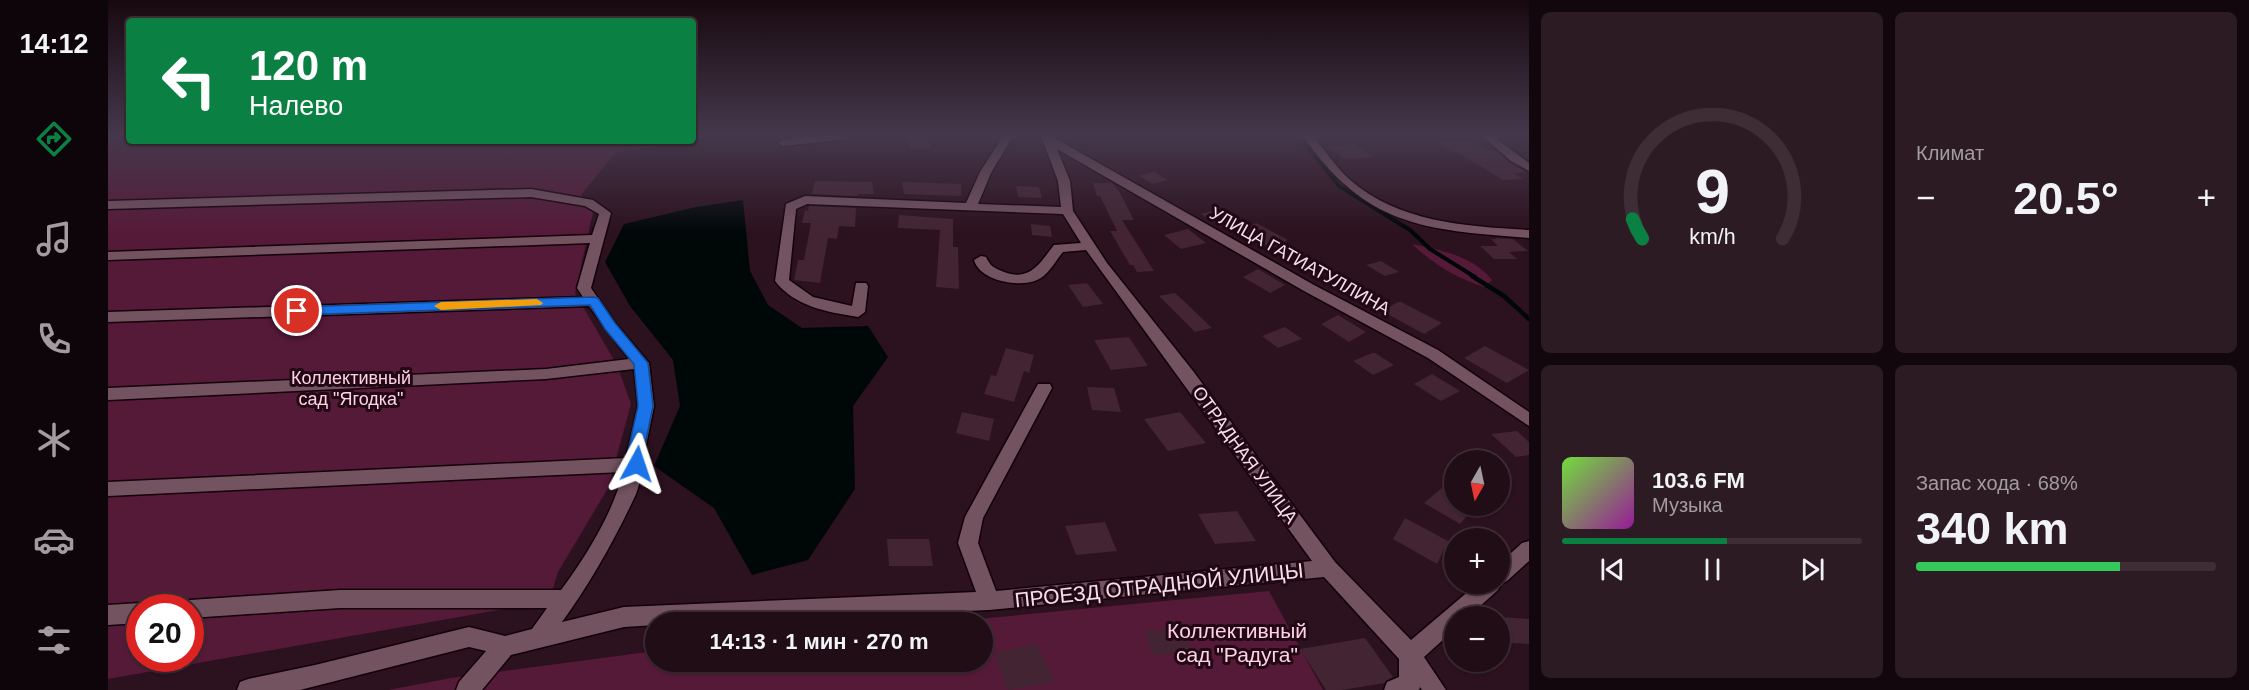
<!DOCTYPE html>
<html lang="ru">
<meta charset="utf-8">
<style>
:root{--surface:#210d16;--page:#2d1b23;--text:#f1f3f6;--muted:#a29ca1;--line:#3e2d35;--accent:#0b8043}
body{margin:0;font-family:Arial,sans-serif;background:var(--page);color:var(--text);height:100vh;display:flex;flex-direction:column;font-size:22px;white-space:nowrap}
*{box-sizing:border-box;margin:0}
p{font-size:20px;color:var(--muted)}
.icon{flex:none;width:33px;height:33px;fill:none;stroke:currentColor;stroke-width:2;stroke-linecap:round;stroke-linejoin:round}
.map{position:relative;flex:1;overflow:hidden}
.panel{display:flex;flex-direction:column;gap:12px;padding:12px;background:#12070c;width:720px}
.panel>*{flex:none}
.banner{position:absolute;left:18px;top:18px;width:570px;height:126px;border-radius:6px;box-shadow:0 2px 4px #0004,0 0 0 2px var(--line);background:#0b8043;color:#fff;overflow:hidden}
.needle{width:39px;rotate:189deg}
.buttons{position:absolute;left:1336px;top:450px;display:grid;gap:12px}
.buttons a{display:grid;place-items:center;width:66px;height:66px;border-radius:50%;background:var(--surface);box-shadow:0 2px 4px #0004,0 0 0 2px var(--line);font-size:30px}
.speed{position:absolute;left:18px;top:594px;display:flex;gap:12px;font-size:30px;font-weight:700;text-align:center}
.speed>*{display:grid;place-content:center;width:78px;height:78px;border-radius:50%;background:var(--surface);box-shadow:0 2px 4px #0004,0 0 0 2px var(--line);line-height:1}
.speed .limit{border:9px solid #d22;background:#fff;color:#111}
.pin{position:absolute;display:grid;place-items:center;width:51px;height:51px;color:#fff;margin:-26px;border:3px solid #fff;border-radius:50%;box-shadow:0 2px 6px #0007}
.me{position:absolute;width:66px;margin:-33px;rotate:5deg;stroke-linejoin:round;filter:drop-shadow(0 0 4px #0008)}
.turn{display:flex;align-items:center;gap:21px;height:126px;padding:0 24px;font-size:27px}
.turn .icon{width:78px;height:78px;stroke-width:2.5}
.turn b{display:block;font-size:42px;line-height:51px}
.big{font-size:45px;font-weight:600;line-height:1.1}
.panel .tile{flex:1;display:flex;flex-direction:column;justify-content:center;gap:9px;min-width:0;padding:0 21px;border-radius:9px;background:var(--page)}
.panel .dial{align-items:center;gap:0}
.dial svg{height:156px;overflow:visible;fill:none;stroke:var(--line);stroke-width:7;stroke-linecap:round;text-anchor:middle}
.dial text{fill:var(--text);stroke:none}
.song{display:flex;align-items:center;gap:18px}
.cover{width:72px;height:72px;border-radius:9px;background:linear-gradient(135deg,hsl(100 70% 55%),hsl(300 70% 35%))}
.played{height:6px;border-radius:3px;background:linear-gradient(90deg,var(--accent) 55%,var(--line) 55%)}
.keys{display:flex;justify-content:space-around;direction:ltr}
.heat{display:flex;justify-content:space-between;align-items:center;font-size:33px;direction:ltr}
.charge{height:9px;border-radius:4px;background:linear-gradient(90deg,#34c759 68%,var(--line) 0)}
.panel .tiles{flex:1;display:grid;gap:12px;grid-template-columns:repeat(2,1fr)}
.trip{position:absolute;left:537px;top:612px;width:348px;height:60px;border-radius:30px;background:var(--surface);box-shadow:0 2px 4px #0004,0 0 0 2px var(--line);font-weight:600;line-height:60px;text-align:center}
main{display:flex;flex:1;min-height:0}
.tab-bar{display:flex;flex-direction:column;width:108px;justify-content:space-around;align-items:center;background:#0d0509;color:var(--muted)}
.tab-bar .icon{width:42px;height:42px}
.tab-bar .on{color:var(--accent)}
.tab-bar b{font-size:27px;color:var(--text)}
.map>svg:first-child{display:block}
.green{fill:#561a39;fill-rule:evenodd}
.water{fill:#000707}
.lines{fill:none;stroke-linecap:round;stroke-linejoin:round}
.stream-far1{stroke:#000707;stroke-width:4}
.stream{stroke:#000707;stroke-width:4.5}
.building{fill:#422432}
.minor-casing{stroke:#130008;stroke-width:3}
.minor{fill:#745361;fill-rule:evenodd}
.route{fill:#1a73e8;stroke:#114b97;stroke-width:1.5}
.slow{fill:#f59e0b}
.labels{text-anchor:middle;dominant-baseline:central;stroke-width:6;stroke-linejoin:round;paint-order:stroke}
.street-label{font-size:18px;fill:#f5e0e8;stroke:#220815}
.park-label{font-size:18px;fill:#fed1e3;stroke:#220815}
.near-street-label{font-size:21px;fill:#f5e0e8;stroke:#220815}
.near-park-label{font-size:21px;fill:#fed1e3;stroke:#220815}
</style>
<main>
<nav class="tab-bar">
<b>14:12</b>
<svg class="icon on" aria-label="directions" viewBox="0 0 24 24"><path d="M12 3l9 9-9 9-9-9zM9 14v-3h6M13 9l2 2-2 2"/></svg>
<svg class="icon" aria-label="music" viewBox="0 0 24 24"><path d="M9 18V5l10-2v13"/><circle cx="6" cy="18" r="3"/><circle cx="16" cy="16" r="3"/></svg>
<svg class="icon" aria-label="phone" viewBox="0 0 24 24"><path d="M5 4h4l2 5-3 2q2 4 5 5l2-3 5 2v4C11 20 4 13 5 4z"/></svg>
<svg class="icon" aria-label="climate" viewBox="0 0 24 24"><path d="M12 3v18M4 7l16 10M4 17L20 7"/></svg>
<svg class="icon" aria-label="car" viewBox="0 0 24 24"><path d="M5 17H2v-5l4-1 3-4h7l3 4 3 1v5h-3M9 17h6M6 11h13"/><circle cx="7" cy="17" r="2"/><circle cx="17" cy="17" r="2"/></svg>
<svg class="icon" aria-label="filters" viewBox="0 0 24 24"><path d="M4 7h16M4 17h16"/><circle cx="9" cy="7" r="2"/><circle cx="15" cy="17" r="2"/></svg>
</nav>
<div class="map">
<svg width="1421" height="690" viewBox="0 0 1421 690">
<rect width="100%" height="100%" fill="#2c111e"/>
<!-- green -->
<path class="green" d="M0 136H21V141H582L507 153 473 195 486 208 467 293 509 365 523 404 500 488 450 572 441 601 0 679ZM32 608H82V658H32Z
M1304 244C1333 250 1365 256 1384 280L1376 287C1348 278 1325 264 1304 244Z
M1161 591 1215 690H280L343 678 547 651 548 662H874V622H839Z"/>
<!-- water -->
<path class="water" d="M635 200 642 271 660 305 694 328 760 326 780 357 745 406 747 489 700 560 644 575 606 508 546 466 572 406 565 360 522 306 497 262 516 224 588 207Z"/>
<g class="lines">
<!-- stream-far1 -->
<path class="stream-far1" d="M1183 136 1200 147 1231 186 1302 230 1322 249 1367 277"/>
<!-- stream -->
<path class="stream" d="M1364 276 1396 296 1421 319"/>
</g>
<!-- building -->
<path class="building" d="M820 138 823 149H803L800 139Z
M1364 141 1379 151H1388L1402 163 1418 172 1405 173 1415 179 1395 180 1351 153H1345L1329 142Z
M1247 144 1265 157 1235 159 1220 146Z
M1046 172 1060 180 1045 184 1031 176Z
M707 181 764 182 766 194H750V196L704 194Z
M794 182 853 184V196L796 194Z
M985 183H1004L1011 191 1026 220H1014L1046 271 1029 272 1025 265H1022L1002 231H1009L992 196H989Z
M908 186 931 187 934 198 910 197Z
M701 206 748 208 747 227 731 226 729 239 720 238 712 283 686 280 690 260H696L703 223H694L697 210 700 211Z
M1110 209 1130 221 1113 227 1093 214Z
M791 215 845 219V247H850L851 289 828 287 832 230 790 228Z
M1148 223 1180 240 1163 249 1130 232Z
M923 224 942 226 944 237 924 235Z
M1080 229 1098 243 1073 249 1056 235Z
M1387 238 1405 239 1420 251 1401 252 1409 259H1386L1372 246H1390L1383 239H1389Z
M1273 261 1291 272 1277 276 1258 265Z
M1150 269 1177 285 1162 293 1135 277Z
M979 283 995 304 975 307 960 285Z
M1067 293 1079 304 1104 328 1087 332 1051 296Z
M1290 302H1293L1334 323 1316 334 1274 311Z
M1230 315 1258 332 1241 342 1213 324Z
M1177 327 1194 339 1170 348 1154 336Z
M1021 337 1040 366 1003 370 986 340Z
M1377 346 1421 370 1399 383 1356 358Z
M898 348 926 355 921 373 916 371 906 402 876 394 883 375 888 376Z
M1264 353H1267L1286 365 1265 375 1245 361Z
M1324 374 1352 391 1333 401 1306 384Z
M979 387 1006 388 1013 412 984 410Z
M854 412 886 419 881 441 848 433Z
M1072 412 1098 443 1060 451 1036 419Z
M1409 431 1421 442V455L1408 457 1383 434Z
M1341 482 1347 485V506H1368L1352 524 1316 503Z
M1129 511 1148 541 1107 544 1090 514Z
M1297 518 1340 541 1329 564 1285 539Z
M997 522 1009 551 968 555 957 526Z
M779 539H821L825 566H781Z
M1392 617 1421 619V644L1402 643 1392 627Z
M1076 630 1085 653 1045 655 1036 631Z
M1257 638 1285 677 1276 683 1234 690H1218L1192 649Z
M929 644 946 682 900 690 886 653Z"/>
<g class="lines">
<defs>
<path id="minor" d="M711 136H744L739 139 675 146 670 143 675 140Z
M895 136H905L883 173 870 204 953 207 950 181 933 136H943L1206 285 1330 350 1421 412V426L1320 358 1196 291 949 149 962 181 965 211 999 263 1085 371 1227 562 1303 640 1369 584H1392V563L1414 543 1421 541V561L1399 581 1393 584 1390 590 1361 616H1347V629L1316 657 1338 690H1314L1312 687 1311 690H1276L1279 682 1291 677V659L1216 577 881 610 609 622H548V625L516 627 403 655 374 690H348L351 682 378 651 361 647 192 690H129L132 682 140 679 207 665 361 627 397 636 424 629 439 608H232L82 618V608H72L75 602 82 600 232 590H453C478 557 506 511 515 472L0 496V482L518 458 530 406 526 369 438 379 0 400V388L438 369 521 359 481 306 0 322V312L475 297 469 288 482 243 0 260V252L484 235 491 214 477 206 423 197 0 209V201L423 189 485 200 503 213 483 288 507 323 541 363 546 406 535 460 538 464C533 473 532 484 528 494 507 539 483 582 454 622L516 607 868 592 850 543 857 517 930 384H942L944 388 875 518 870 543 888 591 1204 561 978 250 955 252C947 261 941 275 929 280 911 288 872 281 866 260L873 256 878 257C882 266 886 268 896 272 922 282 932 263 946 245L973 243 955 214 699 204 688 209 681 280 705 297 744 306 748 283H758L760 286 757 312 750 317C720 312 687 307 667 281L678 204 697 196 858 203 872 172Z
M1195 136H1205C1217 150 1227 166 1241 179 1291 223 1358 226 1421 230V238C1317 230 1258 227 1195 136Z
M1374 136H1385L1421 163V171L1403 161Z
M32 603 40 608H32V623L0 625V605Z"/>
</defs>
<!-- minor casing -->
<use href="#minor" class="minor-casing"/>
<!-- minor -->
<use href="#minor" class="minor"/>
</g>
<!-- sky -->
<linearGradient id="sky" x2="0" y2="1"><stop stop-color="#180910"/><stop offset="0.58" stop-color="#45384c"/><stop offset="1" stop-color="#45384c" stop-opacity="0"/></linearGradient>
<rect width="1421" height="233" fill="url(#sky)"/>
<!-- route -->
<path class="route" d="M485 297 490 298 507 323 540 363 545 406 534 460 537 464 535 469 529 470 520 469 517 464 530 406 526 364 497 329 482 305 189 315 183 311 189 307Z"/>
<!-- slow -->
<path class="slow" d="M429 299 435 303 433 305 333 310 326 306 333 302Z"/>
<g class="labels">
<!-- street labels -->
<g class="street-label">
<text transform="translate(1192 261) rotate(29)">УЛИЦА ГАТИАТУЛЛИНА</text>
<text transform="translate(1137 455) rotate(54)">ОТРАДНАЯ УЛИЦА</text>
</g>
<!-- park labels -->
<g class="park-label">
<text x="243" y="378">Коллективный<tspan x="243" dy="21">сад "Ягодка"</tspan></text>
</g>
<!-- near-street labels -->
<g class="near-street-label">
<text transform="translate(1051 585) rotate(-6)">ПРОЕЗД ОТРАДНОЙ УЛИЦЫ</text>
</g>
<!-- near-park labels -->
<g class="near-park-label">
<text x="1129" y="630">Коллективный<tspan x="1129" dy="24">сад "Радуга"</tspan></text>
</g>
</g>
</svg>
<div class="buttons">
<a><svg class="needle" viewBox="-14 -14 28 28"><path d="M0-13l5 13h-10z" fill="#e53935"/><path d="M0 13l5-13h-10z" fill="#a29ca1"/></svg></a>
<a>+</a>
<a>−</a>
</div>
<div class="speed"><div class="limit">20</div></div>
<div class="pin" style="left:189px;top:311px;background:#d93025"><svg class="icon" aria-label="arrive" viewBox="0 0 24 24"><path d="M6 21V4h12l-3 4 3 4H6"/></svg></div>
<svg class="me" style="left:529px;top:464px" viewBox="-20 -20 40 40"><path d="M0-17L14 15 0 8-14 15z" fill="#1a73e8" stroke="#fff" stroke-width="4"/></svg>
<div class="trip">14:13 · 1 мин · 270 m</div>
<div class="banner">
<div class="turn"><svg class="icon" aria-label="left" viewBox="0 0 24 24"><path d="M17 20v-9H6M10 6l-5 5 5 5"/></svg><div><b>120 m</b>Налево</div></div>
</div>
</div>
<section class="panel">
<div class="tiles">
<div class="tile dial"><svg viewBox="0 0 100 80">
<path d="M14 69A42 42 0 1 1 86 69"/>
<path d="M14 69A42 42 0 0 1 9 59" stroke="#0b8043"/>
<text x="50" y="56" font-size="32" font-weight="700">9</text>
<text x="50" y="72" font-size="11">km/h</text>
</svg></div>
<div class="tile"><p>Климат</p>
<div class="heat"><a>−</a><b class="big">20.5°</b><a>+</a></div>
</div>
<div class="tile">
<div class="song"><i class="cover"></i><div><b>103.6 FM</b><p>Музыка</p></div></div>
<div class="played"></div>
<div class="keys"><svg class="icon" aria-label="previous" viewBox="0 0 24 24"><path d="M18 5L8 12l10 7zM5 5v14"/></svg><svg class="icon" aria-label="pause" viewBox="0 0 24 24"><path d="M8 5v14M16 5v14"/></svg><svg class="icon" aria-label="next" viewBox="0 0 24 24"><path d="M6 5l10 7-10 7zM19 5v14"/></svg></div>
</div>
<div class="tile"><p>Запас хода · 68%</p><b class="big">340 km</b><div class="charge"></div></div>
</div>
</section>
</main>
